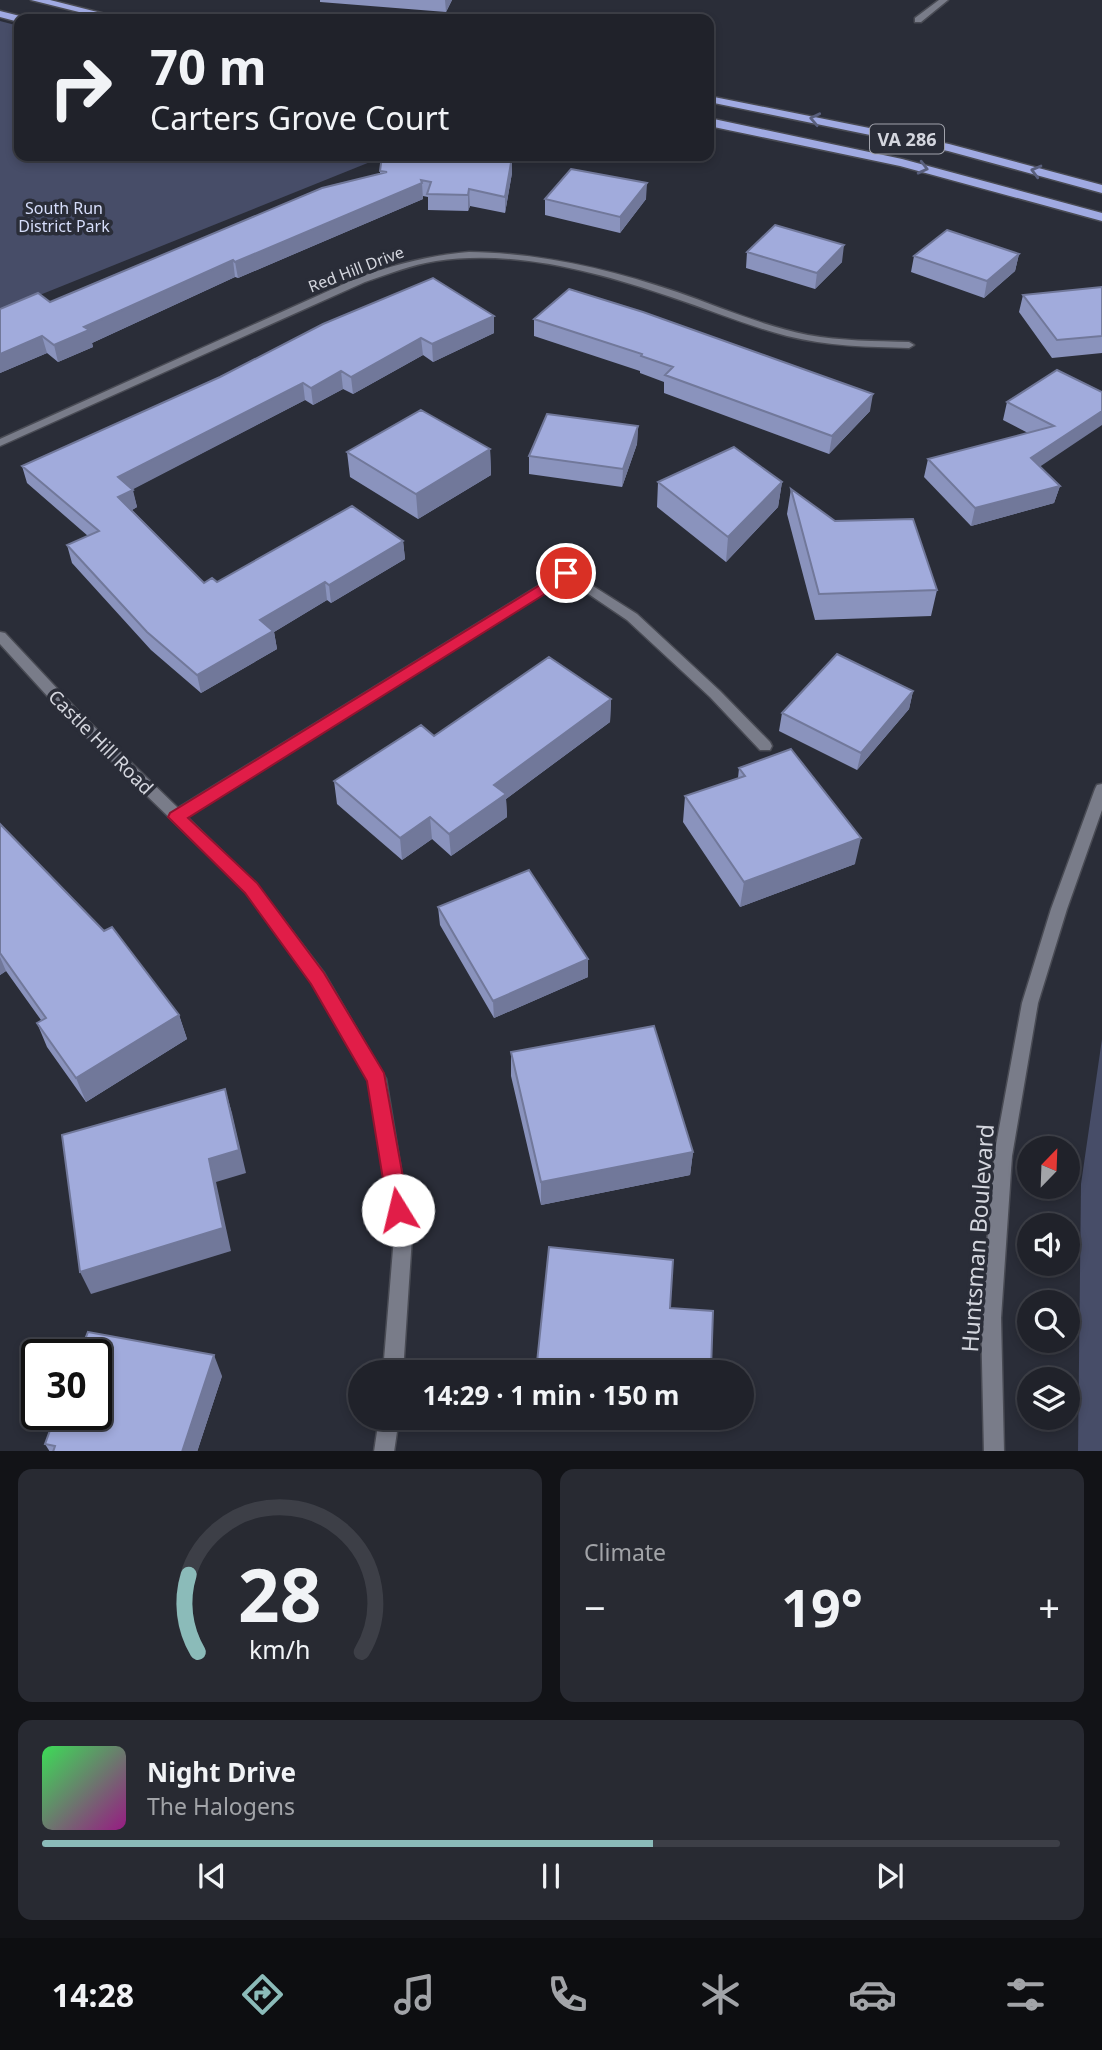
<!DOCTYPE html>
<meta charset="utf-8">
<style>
:root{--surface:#20222a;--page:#282a32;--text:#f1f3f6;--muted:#a2a4a8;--line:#3d3f47;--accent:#8bbbb9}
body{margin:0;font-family:"Noto Sans",sans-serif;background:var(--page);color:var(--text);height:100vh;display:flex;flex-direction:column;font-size:26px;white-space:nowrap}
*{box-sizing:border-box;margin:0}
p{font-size:23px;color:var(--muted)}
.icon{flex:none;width:38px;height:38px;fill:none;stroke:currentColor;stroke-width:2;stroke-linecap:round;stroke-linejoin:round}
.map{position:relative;height:1451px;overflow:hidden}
.drawer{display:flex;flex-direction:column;gap:18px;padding:18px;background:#121317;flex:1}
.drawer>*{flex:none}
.banner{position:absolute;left:14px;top:14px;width:700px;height:147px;border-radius:14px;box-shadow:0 4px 10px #0003,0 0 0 2px var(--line);background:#20222a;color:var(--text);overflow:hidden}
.needle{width:46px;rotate:23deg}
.fabs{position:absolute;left:1017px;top:1136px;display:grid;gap:14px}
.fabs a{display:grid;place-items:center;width:63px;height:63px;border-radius:50%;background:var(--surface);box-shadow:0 4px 10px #0003,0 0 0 2px var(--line);font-size:35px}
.speed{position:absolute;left:21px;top:1339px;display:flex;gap:14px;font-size:35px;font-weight:700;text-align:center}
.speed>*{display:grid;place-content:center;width:91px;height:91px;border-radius:50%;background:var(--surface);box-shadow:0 4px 10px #0003,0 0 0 2px var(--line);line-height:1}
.speed .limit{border:4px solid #111;border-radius:10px;background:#fff;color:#111}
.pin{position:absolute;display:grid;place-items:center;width:60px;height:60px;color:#fff;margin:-30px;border:4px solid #fff;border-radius:50%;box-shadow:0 2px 7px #0007}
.me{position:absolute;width:77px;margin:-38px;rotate:351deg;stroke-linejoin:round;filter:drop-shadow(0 0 5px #0008)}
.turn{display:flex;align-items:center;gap:24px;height:147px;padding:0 21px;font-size:32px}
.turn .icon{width:91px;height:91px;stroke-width:2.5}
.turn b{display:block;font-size:49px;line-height:60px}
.big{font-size:52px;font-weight:700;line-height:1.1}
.drawer .widget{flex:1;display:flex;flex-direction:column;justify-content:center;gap:10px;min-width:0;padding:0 24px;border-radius:14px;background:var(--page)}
.drawer .dial{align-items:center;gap:0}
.dial svg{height:182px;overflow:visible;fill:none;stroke:var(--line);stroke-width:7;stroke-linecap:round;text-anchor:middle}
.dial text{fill:var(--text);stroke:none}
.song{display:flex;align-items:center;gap:21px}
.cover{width:84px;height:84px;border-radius:10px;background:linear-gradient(135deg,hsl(130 70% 55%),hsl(310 70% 35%))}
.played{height:7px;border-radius:4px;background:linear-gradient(90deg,var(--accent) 60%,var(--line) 60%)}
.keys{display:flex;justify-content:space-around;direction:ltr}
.heat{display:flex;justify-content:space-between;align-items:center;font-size:38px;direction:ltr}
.drawer .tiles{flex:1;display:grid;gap:18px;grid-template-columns:1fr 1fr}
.widget:last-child{grid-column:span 2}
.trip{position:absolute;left:348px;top:1360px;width:406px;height:70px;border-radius:35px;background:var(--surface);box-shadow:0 4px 10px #0003,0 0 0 2px var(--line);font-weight:700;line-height:70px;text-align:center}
.dock{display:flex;height:112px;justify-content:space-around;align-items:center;background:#0d0e11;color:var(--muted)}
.dock .icon{width:49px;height:49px}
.dock .current{color:var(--accent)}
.dock b{font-size:32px;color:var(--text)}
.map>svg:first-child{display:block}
.green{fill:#474d68}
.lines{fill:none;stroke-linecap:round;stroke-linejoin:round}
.service-casing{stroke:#494b54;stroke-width:3}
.minor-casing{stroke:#494b54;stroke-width:3}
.trunk-casing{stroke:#494b54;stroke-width:3}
.service{fill:#797c89;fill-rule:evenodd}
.minor{fill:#797c89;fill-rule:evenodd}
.trunk{fill:#a0aae2;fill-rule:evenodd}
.wall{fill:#8a93bd}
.shaded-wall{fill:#71789a}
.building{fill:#a1abdc;stroke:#71789a;stroke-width:2}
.oneway{stroke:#595f7c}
.route{fill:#e11d48;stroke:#92132f;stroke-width:2}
.labels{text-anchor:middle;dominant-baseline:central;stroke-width:7;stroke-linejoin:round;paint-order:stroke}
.far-park-label{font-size:16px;fill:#d6ddfa;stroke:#2a2d38}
.far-street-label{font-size:16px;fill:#d4d6de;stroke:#2a2d38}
.shield{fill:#2a2d38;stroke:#a1a3ac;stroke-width:2}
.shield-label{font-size:18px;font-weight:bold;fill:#d4d6de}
.street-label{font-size:19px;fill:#d4d6de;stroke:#2a2d38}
.near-street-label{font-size:23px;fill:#d4d6de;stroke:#2a2d38}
</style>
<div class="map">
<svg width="1102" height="1452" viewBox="0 0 1102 1452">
<rect width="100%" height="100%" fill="#2a2d38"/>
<!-- green -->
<path class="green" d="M0 21 19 26V156H385L0 311Z
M1102 1039V1451H1078L1081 1184Z"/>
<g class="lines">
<defs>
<path id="service" d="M566 569 637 614 720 691 770 742 772 746 770 750H760L710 697 627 620 562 576 560 573Z"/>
<path id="minor" d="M939 0H948L921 22H915V18Z
M469 252C541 253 609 269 677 292 720 307 763 326 808 335 841 341 875 341 909 342L914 345 909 348C868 347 827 346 787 336 748 326 710 310 671 297 597 272 514 249 436 261 411 265 388 274 365 282L0 446V439L357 278C397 264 426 256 469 252Z
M566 569 572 573 570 576 187 817 256 884 324 973 386 1079 412 1237 403 1372H383L394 1237 369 1080 312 983 246 892 70 721 0 644V632L5 633 80 713 178 808Z
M1102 784V810L1067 909 1038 1003 1012 1156 1001 1318 1004 1452H984L981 1318 994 1156 1022 1003 1051 909 1095 789 1097 785Z
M379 1418H399L394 1452H374Z"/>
<path id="trunk" d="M31 0H50L125 19H107Z
M0 11 24 17 25 19H19V22L0 17Z
M709 96 949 144 1102 185V193L948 151 709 102Z
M709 118 902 159 1102 213V221L900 166 709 126Z"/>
</defs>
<!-- service casing -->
<use href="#service" class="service-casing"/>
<!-- minor casing -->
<use href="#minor" class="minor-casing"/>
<!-- trunk casing -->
<use href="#trunk" class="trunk-casing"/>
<!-- service -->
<use href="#service" class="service"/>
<!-- minor -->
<use href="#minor" class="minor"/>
<!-- trunk -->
<use href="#trunk" class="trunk"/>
</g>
<!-- wall -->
<path class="wall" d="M320 0H452L446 12 320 2Z
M512 157V173L505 213 470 206 468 211 428 210V197L423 196V199L238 278 235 277 92 343 93 347 58 362 47 353 0 373V309L50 302 380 174V171Z
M545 199H646L620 233 545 215Z
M747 252 842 262 815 289 746 268Z
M1019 254 1015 271 984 298 911 272 914 256Z
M1102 287V353L1052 358 1019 312 1023 295Z
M494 316V333L433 362 423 355 353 394 343 389 313 405 305 400 132 489 137 507 132 510 204 583 217 582 403 541 405 559 331 603 327 600 274 632 277 649 201 693 151 650 72 563 67 545 88 536 27 483 22 466 220 377Z
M534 319 870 411 829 454 664 393V382L640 373V371L534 336Z
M1102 392 1040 466 1060 486 1054 503 971 526 924 477 928 459 1028 433 1003 420 1007 402Z
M638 426 637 444 622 487 529 474V456Z
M490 449 491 475 418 519 350 477 347 452Z
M658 482H782L778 507 726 562 657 507Z
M791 489 835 521 937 590 931 616 815 620 787 514Z
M913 691 909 709 857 770 779 731 782 713Z
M611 699 610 722 506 799 507 817 451 856 432 839 402 860 337 804 334 781 434 736Z
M739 768 855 864 740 907 683 822 685 796 738 778Z
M0 824 179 1015 187 1039 86 1102 47 1047 37 1023 41 1020 6 971 0 975Z
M438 907 588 959V977L494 1018 440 925Z
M511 1052 693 1152 690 1175 541 1205 511 1076Z
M670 1308 711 1369 710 1372H536Z
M222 1376 197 1452H50L45 1444Z
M570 1418H672L671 1429Z"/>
<!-- shaded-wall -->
<path class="shaded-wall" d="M445 0H452L446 12Z
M512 157V173L505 213V197Z
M422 183 423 199 238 278 235 262Z
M647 183 646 199 620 233V217Z
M469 189 470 206 468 211V195Z
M844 245 842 262 815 289 817 273Z
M1019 254 1015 271 984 298 987 281Z
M233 260 235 277 92 343 93 347 58 362 54 345 84 327Z
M494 316V333L433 362 432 344Z
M42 336 47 353 0 373V354Z
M421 338 423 355 353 394 351 377Z
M341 371 343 389 313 405 311 388Z
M303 383 305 400 122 495 118 477Z
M873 394 870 411 829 454 832 436Z
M1102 411V425L1026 476 1031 458Z
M638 426 637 444 622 487 623 469Z
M490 449 491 475 418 519 416 494Z
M782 482 778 507 726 562 728 537Z
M1060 486 1054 503 971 526 975 508Z
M133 490 137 507 123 515 118 497Z
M403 541 405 559 331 603 329 585Z
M325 582 327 600 274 632 277 649 201 693 197 675 260 620Z
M913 691 909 709 857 770 861 753Z
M611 699 610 722 506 799 507 817 451 856 449 834 494 785Z
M430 817 432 839 402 860 400 838Z
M861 838 855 864 740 907 744 882Z
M0 957 6 971 0 975Z
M588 959V977L494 1018 493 1001Z
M179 1015 187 1039 86 1102 76 1078Z
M225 1089 232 1113 246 1173 216 1182 231 1251 91 1294 80 1272 209 1159Z
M693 1152 690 1175 541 1205V1182Z
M214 1355 222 1376 197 1452H182Z"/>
<!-- building -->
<path class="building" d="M382 156H465L512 157 505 197 469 189 468 195 427 194 431 182 421 180 422 183 235 262 233 260 84 327 89 330 54 345 42 336 0 354V309L38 293 50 302 322 188 387 172 380 171Z
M571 169 647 183 620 217 545 199Z
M775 225 844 245 817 273 747 252Z
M947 230 1019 254 987 281 914 256Z
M433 278 494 316 432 344 421 338 351 377 341 371 311 388 303 383 118 477 133 490 118 497 204 583 212 578 217 582 352 506 403 541 329 585 325 582 260 620 273 631 197 675 147 632 67 545 99 531 22 466 220 377 323 324Z
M1102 287V336L1057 340 1023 295Z
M569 289 643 312 873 394 832 436 665 375 673 367 641 356 642 354 534 319Z
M1057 370 1102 392V411L1031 458 1060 486 975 508 928 459 1054 426 1007 402Z
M421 410 490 449 416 494 347 452Z
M547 414 638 426 623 469 529 456Z
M734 447 782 482 728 537 658 482Z
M791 489 835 521 913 519 937 590 819 594Z
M837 654 913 691 861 753 782 713Z
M549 657 611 699 494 785 506 794 449 834 430 817 400 838 334 781 421 725 434 736Z
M791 749 861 838 744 882 685 796 745 776 739 768Z
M0 824 104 931 112 927 179 1015 76 1078 37 1023 46 1018 0 953Z
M529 870 588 959 493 1001 438 907Z
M654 1026 693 1152 541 1182 511 1052Z
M225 1089 239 1150 209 1159 223 1228 80 1272 62 1135Z
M549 1247 673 1260 670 1308 713 1311 711 1369 675 1365V1372H536Z
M88 1332 214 1355 182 1452H53L55 1446 45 1444 56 1414H96V1354H79Z"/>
<!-- one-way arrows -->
<defs><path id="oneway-chevron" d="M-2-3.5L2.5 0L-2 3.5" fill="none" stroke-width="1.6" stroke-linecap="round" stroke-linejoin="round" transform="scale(1.75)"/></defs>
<g class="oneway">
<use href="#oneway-chevron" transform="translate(815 119) rotate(-168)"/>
<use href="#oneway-chevron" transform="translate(923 168) rotate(14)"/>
<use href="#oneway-chevron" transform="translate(1036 171) rotate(-165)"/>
</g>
<!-- route -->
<path class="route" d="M566 569 572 570 574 573 572 577 188 818 257 883 324 973 384 1073 409 1210 406 1217 398 1220 391 1217 388 1210 367 1081 311 984 245 893 168 817 170 813Z"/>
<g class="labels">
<!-- far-park labels -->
<g class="far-park-label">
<text x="64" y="208">South Run<tspan x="64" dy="18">District Park</tspan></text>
</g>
<!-- far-street labels -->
<g class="far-street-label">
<text transform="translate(356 269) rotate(-21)">Red Hill Drive</text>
</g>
<!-- shield labels -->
<rect class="shield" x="870" y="124.5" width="74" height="29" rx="5"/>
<g class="shield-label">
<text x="907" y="139">VA 286</text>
</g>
<!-- street labels -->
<g class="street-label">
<text transform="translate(101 742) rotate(45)">Castle Hill Road</text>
</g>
<!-- near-street labels -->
<g class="near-street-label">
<text transform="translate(977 1238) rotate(-86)">Huntsman Boulevard</text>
</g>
</g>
</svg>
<div class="fabs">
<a><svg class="needle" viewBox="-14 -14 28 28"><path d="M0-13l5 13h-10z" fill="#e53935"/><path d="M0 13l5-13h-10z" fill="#a2a4a8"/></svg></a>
<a><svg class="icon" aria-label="sound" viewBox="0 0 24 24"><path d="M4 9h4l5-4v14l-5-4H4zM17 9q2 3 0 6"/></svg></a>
<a><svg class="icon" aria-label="search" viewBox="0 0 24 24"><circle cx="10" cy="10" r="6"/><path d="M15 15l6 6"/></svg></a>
<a><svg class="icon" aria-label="layers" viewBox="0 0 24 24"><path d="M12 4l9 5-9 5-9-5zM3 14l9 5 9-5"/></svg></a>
</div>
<div class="speed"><div class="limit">30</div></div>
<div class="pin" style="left:566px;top:573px;background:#d93025"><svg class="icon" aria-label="arrive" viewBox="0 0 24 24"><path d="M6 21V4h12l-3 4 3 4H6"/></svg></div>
<svg class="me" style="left:398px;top:1210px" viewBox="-20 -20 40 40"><circle r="19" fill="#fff"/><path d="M0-13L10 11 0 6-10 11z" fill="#e11d48"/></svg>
<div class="trip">14:29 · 1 min · 150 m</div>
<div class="banner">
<div class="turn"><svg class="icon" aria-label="right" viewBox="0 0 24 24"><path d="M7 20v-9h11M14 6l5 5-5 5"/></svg><div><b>70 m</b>Carters Grove Court</div></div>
</div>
</div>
<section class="drawer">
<div class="tiles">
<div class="widget dial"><svg viewBox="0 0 100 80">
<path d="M14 69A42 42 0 1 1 86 69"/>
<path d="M14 69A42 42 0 0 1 10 35" stroke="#8bbbb9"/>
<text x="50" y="56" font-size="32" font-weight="700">28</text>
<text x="50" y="72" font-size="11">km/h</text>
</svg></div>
<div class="widget"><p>Climate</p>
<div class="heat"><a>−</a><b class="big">19°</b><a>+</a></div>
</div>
<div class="widget">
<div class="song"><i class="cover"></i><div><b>Night Drive</b><p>The Halogens</p></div></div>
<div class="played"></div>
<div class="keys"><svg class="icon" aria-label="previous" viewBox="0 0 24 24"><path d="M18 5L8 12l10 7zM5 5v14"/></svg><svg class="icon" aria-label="pause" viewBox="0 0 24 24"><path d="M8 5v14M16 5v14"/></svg><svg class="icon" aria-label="next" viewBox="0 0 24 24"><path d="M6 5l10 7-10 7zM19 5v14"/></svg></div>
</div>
</div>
</section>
<nav class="dock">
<b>14:28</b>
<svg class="icon current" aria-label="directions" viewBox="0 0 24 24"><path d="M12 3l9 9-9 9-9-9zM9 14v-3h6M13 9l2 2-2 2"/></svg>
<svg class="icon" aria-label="music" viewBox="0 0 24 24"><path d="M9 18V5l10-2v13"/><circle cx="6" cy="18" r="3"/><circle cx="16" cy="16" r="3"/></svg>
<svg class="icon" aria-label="phone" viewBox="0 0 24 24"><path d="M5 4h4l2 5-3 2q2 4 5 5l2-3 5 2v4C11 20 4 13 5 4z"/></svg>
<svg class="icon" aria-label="climate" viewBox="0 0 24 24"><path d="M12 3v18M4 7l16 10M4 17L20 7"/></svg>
<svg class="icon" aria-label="car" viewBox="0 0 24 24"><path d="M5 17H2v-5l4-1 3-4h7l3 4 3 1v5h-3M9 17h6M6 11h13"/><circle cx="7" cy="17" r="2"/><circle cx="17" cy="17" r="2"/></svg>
<svg class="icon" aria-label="filters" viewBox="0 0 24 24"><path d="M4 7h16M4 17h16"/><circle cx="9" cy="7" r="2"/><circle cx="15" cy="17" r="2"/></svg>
</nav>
